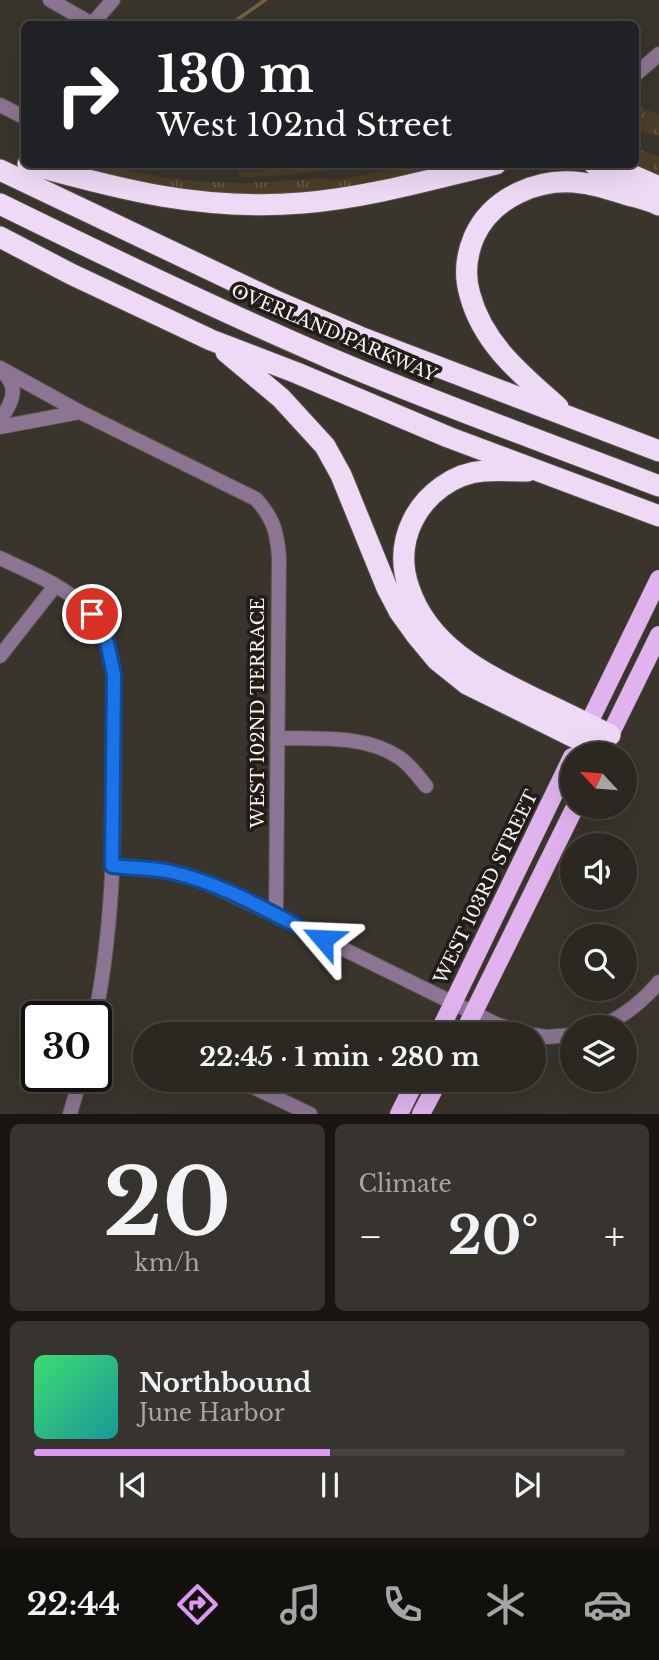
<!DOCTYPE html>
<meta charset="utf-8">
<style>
:root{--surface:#2b2721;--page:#37332e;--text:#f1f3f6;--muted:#a6a5a5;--line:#47443f;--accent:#de98f3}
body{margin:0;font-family:"Libre Baskerville",serif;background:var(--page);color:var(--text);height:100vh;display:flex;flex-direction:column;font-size:26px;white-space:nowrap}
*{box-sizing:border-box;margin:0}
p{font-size:23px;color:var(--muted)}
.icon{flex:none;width:38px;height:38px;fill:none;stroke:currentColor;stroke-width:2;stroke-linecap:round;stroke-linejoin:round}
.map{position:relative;height:1114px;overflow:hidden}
.details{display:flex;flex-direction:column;gap:10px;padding:10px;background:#181512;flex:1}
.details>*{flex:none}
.hud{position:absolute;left:21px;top:21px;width:618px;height:147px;border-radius:10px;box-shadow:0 7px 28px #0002,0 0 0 2px var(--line);background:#202124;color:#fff;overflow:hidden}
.needle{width:46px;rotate:296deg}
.tools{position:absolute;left:560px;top:742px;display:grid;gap:14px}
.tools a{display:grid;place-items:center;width:77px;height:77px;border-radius:50%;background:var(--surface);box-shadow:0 7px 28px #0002,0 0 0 2px var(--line);font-size:35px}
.speed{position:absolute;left:21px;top:1001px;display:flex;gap:14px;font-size:35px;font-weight:700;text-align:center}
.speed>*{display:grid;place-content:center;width:91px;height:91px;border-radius:50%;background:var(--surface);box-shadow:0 7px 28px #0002,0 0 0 2px var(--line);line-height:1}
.speed .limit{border:4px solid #111;border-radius:10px;background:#fff;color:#111}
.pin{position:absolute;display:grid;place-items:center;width:60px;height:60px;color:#fff;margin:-30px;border:4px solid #fff;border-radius:50%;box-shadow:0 2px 7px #0007}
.me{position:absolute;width:77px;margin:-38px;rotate:296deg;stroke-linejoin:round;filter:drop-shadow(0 0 5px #0008)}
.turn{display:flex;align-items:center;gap:24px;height:147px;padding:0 21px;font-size:32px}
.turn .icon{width:91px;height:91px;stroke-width:2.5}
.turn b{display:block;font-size:49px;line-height:60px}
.big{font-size:52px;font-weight:700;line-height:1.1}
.details .widget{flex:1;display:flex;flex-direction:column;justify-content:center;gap:10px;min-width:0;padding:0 24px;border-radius:10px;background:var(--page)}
.details .dial{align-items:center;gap:0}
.dial b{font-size:91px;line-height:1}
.song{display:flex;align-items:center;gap:21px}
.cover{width:84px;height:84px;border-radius:10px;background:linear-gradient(135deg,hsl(140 70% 55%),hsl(180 70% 35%))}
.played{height:7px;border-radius:4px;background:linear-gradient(90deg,var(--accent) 50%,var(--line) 50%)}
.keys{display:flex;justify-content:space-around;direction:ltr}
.heat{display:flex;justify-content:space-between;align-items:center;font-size:38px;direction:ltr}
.details .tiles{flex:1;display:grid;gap:10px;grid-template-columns:1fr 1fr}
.widget:last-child{grid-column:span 2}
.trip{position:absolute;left:133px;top:1022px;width:413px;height:70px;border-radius:35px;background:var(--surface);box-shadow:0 7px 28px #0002,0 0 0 2px var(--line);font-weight:700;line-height:70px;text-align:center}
.tab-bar{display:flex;height:112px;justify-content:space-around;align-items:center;background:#11100d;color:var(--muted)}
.tab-bar .icon{width:49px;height:49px}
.tab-bar .selected{color:var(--accent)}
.tab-bar b{font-size:32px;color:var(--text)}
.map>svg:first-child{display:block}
.grass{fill:url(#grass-tufts)}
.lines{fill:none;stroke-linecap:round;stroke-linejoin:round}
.stream{stroke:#756142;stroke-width:3.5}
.minor-casing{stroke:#58534b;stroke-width:16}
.major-casing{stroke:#58534b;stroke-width:19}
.highway-casing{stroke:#58534b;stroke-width:23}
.minor{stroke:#8b7592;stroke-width:14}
.major{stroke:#e0b3ee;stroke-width:18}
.highway{stroke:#efdaf6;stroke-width:21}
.route-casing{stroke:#114b97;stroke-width:18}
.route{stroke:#1a73e8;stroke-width:12}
.labels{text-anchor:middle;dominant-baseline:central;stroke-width:7;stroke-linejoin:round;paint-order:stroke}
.street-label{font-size:18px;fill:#f8f4ef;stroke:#1f1c19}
</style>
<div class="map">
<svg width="659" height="1114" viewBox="0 0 659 1114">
<defs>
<pattern id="grass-tufts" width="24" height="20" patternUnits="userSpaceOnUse" patternTransform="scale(1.75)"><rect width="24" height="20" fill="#4c3e27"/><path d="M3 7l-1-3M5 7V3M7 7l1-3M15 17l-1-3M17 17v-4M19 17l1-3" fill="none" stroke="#675a47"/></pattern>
</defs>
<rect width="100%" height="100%" fill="#39342c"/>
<!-- grass -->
<path class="grass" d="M635 104 659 115V136L635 130Z
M635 148 659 156V175L633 165 635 164Z
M71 165H100L167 178 209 182 245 183 327 178 331 181 418 165H458L353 187 319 192 261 195 186 191 83 169Z
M320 165H355C317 173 279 177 240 177L238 172 292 169Z"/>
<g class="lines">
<!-- stream -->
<path class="stream" d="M231 24 265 0"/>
<defs>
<path id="minor" d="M50 0 92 24
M92 24 113 0
M635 75 659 54
M0 105 24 117
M0 368 80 412 256 499C273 518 277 531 279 557L276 915
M0 419C7 411 15 397 12 386 11 381 5 374 2 370
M0 427 80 412
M0 558C59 586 107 602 114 675 114 789 118 905 95 1017
M0 656 55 586
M277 738C319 739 364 734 400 758 410 765 418 776 426 786
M112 866 167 871 196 878 258 907 498 1025 530 1034
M599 1027C624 1017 642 1002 659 982
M534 1035 547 1037 572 1035
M251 1086 310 1114
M70 1114 81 1076"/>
<path id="major" d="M583 735 659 579
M605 745 659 635
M438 1034 572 757
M463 1034 575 807
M399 1114 416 1080
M421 1114 439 1080"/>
<path id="highway" d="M28 164C122 190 202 211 302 203 367 198 432 179 496 164
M594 164 620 170 659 187
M0 170 278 302 360 337 659 451
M0 204C110 258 220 311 332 359 440 405 550 444 659 486
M0 237 71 274 211 340 297 373 448 437 659 516
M226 352 281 398 325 446 341 475 387 588 399 611 417 636 437 660 467 684 602 751
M558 407C522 375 483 344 470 295 464 275 466 256 474 237 492 197 539 177 582 183 598 185 613 190 628 195 639 198 649 200 659 205
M527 471C513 471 499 470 484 471 454 473 426 494 413 520 402 542 401 565 409 588 429 648 485 674 538 700 562 711 586 723 610 735"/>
</defs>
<!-- minor casing -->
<use href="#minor" class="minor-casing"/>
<!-- major casing -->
<use href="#major" class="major-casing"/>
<!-- highway casing -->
<use href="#highway" class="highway-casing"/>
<!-- minor -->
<use href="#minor" class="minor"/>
<!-- major -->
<use href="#major" class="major"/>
<!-- highway -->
<use href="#highway" class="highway"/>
</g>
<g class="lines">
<defs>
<path id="route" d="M92 614 107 642 114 675 112 866C131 868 152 868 171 872 225 884 274 915 323 939"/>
</defs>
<!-- route casing -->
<use href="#route" class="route-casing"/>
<!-- route -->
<use href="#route" class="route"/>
</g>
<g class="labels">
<!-- street labels -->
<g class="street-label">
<text transform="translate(334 333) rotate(23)">OVERLAND PARKWAY</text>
<text transform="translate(258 713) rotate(-90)">WEST 102ND TERRACE</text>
<text transform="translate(486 887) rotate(-64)">WEST 103RD STREET</text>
</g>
</g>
</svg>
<div class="tools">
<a><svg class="needle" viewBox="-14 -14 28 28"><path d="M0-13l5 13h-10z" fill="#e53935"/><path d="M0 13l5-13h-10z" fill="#a6a5a5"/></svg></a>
<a><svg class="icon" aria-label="sound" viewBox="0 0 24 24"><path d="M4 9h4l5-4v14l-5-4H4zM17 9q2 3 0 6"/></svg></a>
<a><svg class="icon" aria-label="search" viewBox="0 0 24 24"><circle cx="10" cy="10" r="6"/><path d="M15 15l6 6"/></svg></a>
<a><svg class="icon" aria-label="layers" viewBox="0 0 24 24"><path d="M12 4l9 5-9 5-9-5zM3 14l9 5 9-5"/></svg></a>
</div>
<div class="speed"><div class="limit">30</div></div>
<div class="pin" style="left:92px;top:614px;background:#d93025"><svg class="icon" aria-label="arrive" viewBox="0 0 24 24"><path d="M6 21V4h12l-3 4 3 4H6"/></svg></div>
<svg class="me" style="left:323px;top:939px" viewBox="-20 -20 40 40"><path d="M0-17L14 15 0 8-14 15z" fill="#1a73e8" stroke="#fff" stroke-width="4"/></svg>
<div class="trip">22:45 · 1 min · 280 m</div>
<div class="hud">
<div class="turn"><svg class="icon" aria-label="right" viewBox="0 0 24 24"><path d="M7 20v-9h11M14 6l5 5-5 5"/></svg><div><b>130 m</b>West 102nd Street</div></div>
</div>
</div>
<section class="details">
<div class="tiles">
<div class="widget dial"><b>20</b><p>km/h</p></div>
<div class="widget"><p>Climate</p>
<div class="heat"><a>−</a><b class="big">20°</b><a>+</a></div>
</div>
<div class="widget">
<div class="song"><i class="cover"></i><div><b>Northbound</b><p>June Harbor</p></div></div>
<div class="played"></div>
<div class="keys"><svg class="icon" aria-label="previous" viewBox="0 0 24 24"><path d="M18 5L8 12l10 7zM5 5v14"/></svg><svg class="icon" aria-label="pause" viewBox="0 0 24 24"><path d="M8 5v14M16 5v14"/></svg><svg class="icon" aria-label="next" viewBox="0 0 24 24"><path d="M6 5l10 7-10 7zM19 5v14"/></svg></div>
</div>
</div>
</section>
<nav class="tab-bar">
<b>22:44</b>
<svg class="icon selected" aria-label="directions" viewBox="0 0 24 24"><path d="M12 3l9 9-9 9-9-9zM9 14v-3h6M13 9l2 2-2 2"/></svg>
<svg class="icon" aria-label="music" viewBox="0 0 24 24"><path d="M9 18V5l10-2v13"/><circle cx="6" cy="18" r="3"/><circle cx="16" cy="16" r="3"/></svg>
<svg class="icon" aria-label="phone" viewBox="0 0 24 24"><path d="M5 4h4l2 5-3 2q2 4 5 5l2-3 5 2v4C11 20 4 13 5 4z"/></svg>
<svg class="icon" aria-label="climate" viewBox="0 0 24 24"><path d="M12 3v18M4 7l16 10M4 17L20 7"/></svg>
<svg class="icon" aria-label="car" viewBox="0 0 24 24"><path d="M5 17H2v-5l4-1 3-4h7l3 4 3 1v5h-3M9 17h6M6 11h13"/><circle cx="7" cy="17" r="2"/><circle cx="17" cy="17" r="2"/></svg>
</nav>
